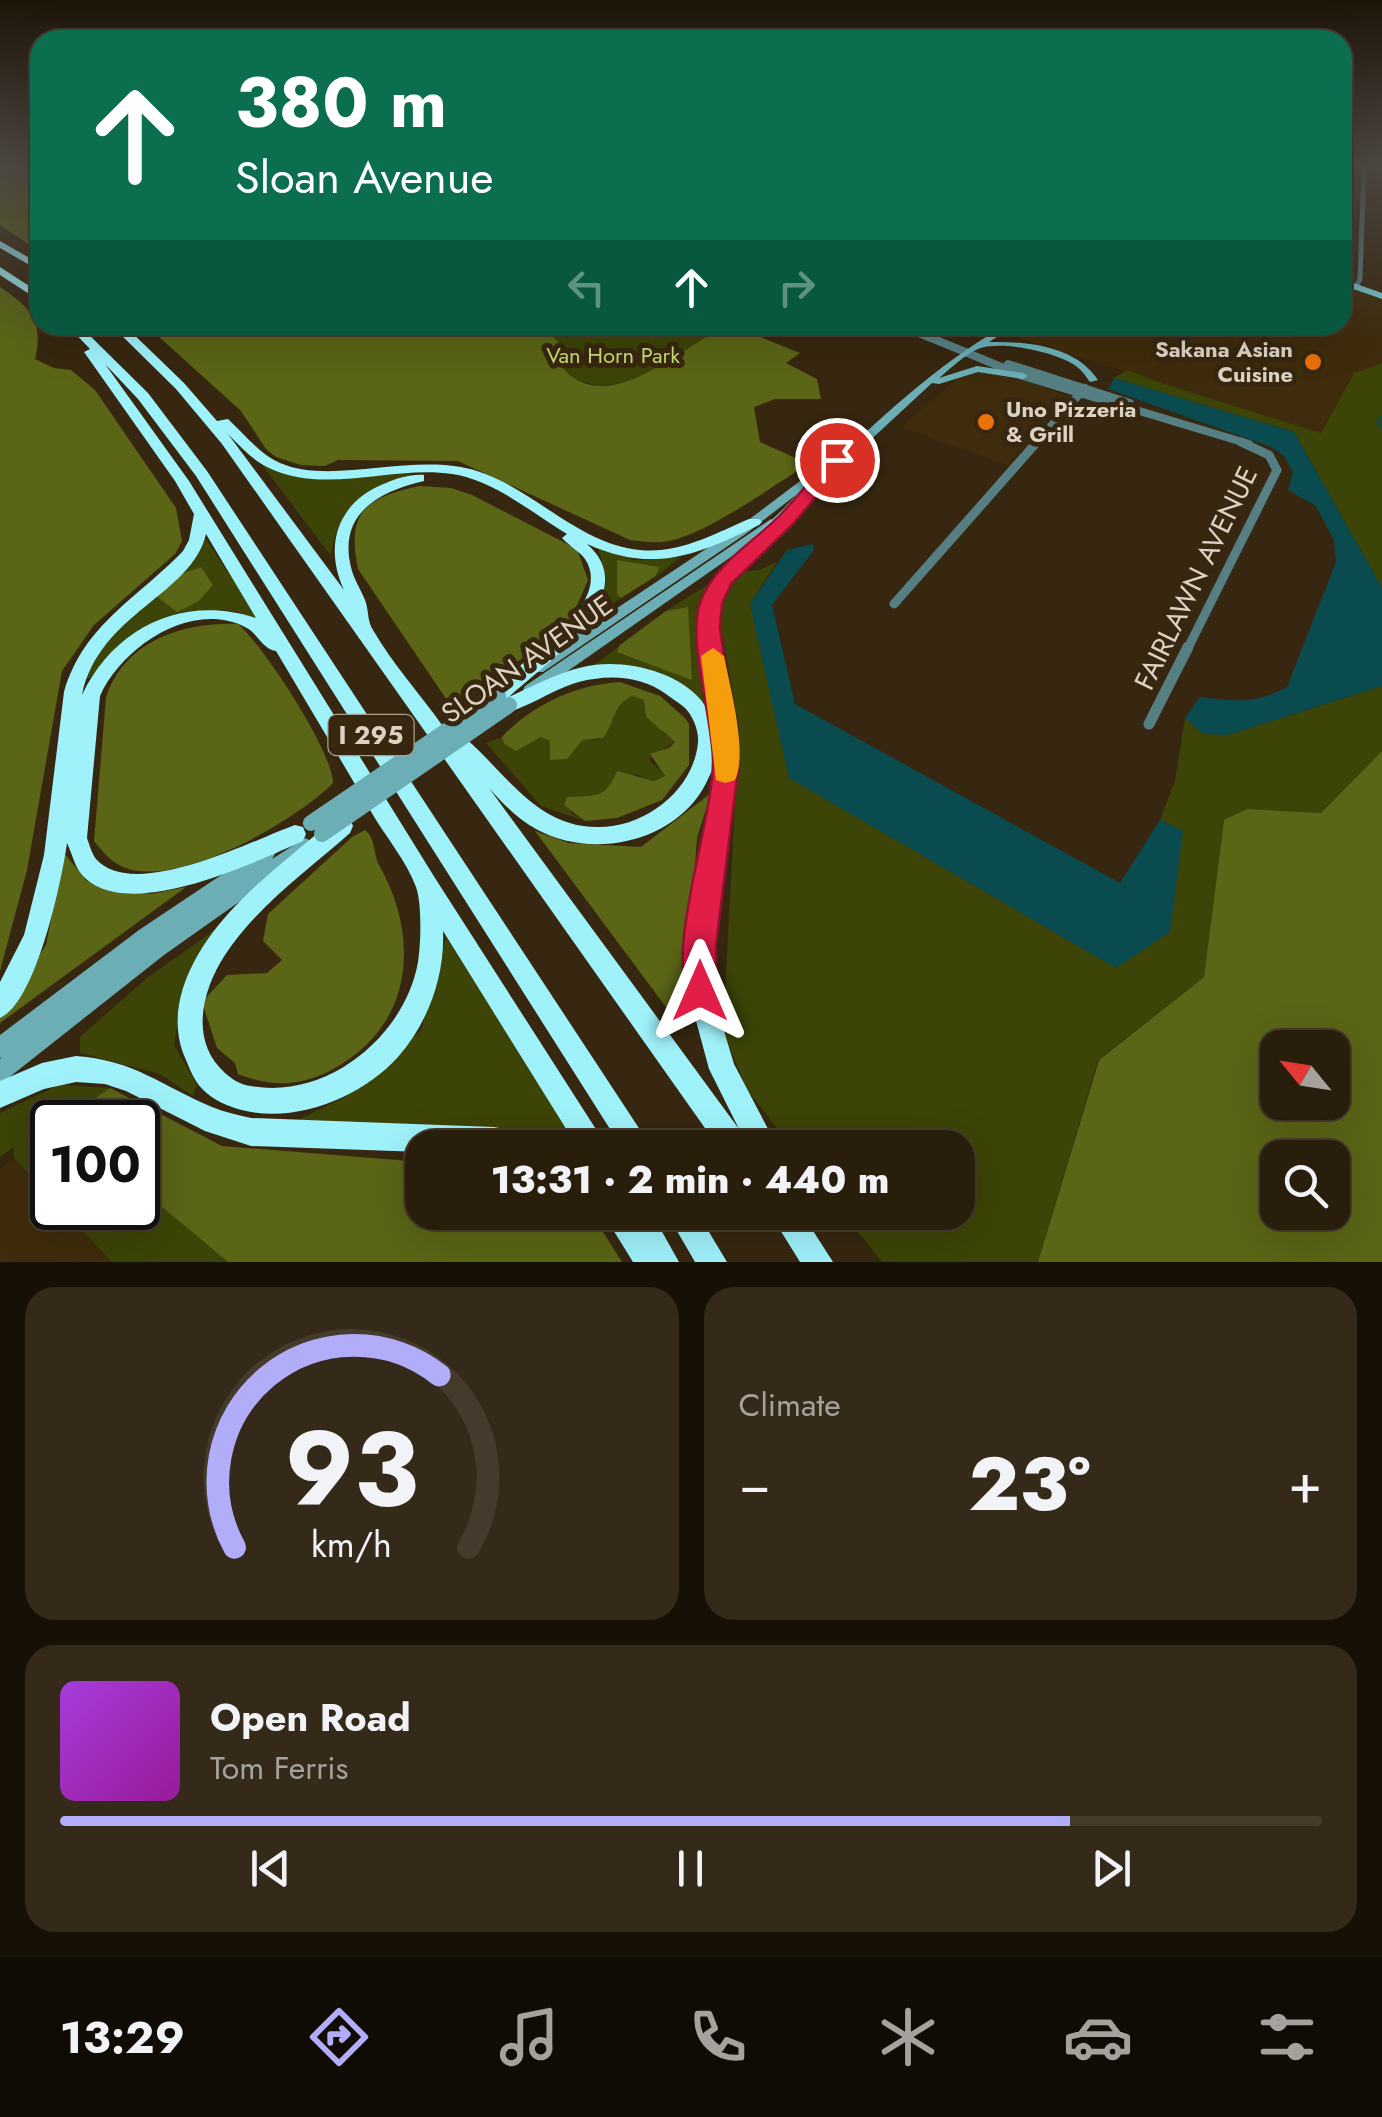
<!DOCTYPE html>
<meta charset="utf-8">
<style>
:root{--surface:#291d0c;--page:#352a1a;--text:#f1f3f6;--muted:#a5a29d;--line:#453b2d;--accent:#b2adf9}
body{margin:0;font-family:Jost,sans-serif;background:var(--page);color:var(--text);height:100vh;display:flex;flex-direction:column;font-size:38px;white-space:nowrap}
*{box-sizing:border-box;margin:0}
p{font-size:32px;color:var(--muted)}
.icon{flex:none;width:55px;height:55px;fill:none;stroke:currentColor;stroke-width:2;stroke-linecap:round;stroke-linejoin:round}
.map{position:relative;height:1262px;overflow:hidden}
.panel{display:flex;flex-direction:column;gap:25px;padding:25px;background:#171007;flex:1}
.panel>*{flex:none}
.hud{position:absolute;left:30px;top:30px;width:1322px;height:305px;border-radius:30px;box-shadow:0 10px 40px #0002,0 0 0 2px var(--line);background:#0b6e4f;color:#fff;overflow:hidden}
.needle{width:65px;rotate:300deg}
.buttons{position:absolute;left:1260px;top:1030px;display:grid;gap:20px}
.buttons a{display:grid;place-items:center;width:90px;height:90px;border-radius:20px;background:var(--surface);box-shadow:0 10px 40px #0002,0 0 0 2px var(--line);font-size:50px}
.speed{position:absolute;left:30px;top:1100px;display:flex;gap:20px;font-size:50px;font-weight:700;text-align:center}
.speed>*{display:grid;place-content:center;width:130px;height:130px;border-radius:50%;background:var(--surface);box-shadow:0 10px 40px #0002,0 0 0 2px var(--line);line-height:1}
.speed .limit{border:5px solid #111;border-radius:15px;background:#fff;color:#111}
.pin{position:absolute;display:grid;place-items:center;width:85px;height:85px;color:#fff;margin:-42px;border:5px solid #fff;border-radius:50%;box-shadow:0 2px 10px #0007}
.me{position:absolute;width:110px;margin:-55px;rotate:0deg;stroke-linejoin:round;filter:drop-shadow(0 0 8px #0008)}
.turn{display:flex;align-items:center;gap:35px;height:210px;padding:0 40px;font-size:45px}
.turn .icon{width:130px;height:130px;stroke-width:2.5}
.turn b{display:block;font-size:70px;line-height:85px}
.lanes{display:flex;align-items:center;height:95px;padding:0 40px;background:#0003;justify-content:center;gap:50px;direction:ltr}
.lanes .off{opacity:.35}
.big{font-size:75px;font-weight:800;line-height:1.1}
.panel .widget{flex:1;display:flex;flex-direction:column;justify-content:center;gap:15px;min-width:0;padding:0 35px;border-radius:30px;background:var(--page)}
.panel .dial{align-items:center;gap:0}
.dial svg{height:260px;overflow:visible;fill:none;stroke:var(--line);stroke-width:7;stroke-linecap:round;text-anchor:middle}
.dial text{fill:var(--text);stroke:none}
.song{display:flex;align-items:center;gap:30px}
.cover{width:120px;height:120px;border-radius:15px;background:linear-gradient(135deg,hsl(280 70% 55%),hsl(300 70% 35%))}
.played{height:10px;border-radius:5px;background:linear-gradient(90deg,var(--accent) 80%,var(--line) 80%)}
.keys{display:flex;justify-content:space-around;direction:ltr}
.heat{display:flex;justify-content:space-between;align-items:center;font-size:55px;direction:ltr}
.panel .tiles{flex:1;display:grid;gap:25px;grid-template-columns:1fr 1fr}
.widget:last-child{grid-column:span 2}
.trip{position:absolute;left:405px;top:1130px;width:570px;height:100px;border-radius:30px;background:var(--surface);box-shadow:0 10px 40px #0002,0 0 0 2px var(--line);font-weight:800;line-height:100px;text-align:center}
.dock{display:flex;height:160px;justify-content:space-around;align-items:center;background:#100c05;color:var(--muted)}
.dock .icon{width:70px;height:70px}
.dock .selected{color:var(--accent)}
.dock b{font-size:45px;color:var(--text)}
.map>svg:first-child{display:block}
.built{fill:#3f2c0c}
.green{fill:#3c4407}
.forest{fill:#5a6516;fill-rule:evenodd}
.water{fill:#094b4e}
.lines{fill:none;stroke-linecap:round;stroke-linejoin:round}
.stream{stroke:#094b4e;stroke-width:2.5}
.minor-far3{stroke:#567f83;stroke-width:5}
.minor-far2{stroke:#567f83;stroke-width:8}
.minor-far1{stroke:#567f83;stroke-width:9}
.minor{stroke:#567f83;stroke-width:11}
.secondary{fill:#6caeb6;fill-rule:evenodd}
.primary{fill:#7bd3dd;fill-rule:evenodd}
.motorway{fill:#9ff1fa;fill-rule:evenodd}
.secondary-bridge{stroke:#6caeb6;stroke-width:16}
.route{fill:#e11d48;stroke:#92132f;stroke-width:2.5}
.slow{fill:#f59e0b}
.food-dot{fill:#e8710a;stroke:#372710;stroke-width:4}
.labels{text-anchor:middle;dominant-baseline:central;stroke-width:10;stroke-linejoin:round;paint-order:stroke}
.far-poi-label{font-size:22px;font-weight:bold;fill:#dcd2c4;stroke:#372710;text-anchor:end}
.far-park-label{font-size:22px;fill:#cadc75;stroke:#372710}
.shield{fill:#372710;stroke:#aa9f8e;stroke-width:2.5}
.shield-label{font-size:25px;font-weight:bold;fill:#dcd2c4}
.street-label{font-size:28px;fill:#dcd2c4;stroke:#372710}
</style>
<div class="map">
<svg width="1382" height="1262" viewBox="0 0 1382 1262">
<rect width="100%" height="100%" fill="#372710"/>
<!-- built -->
<path class="built" d="M1343 286 1382 299V363L1354 373 1321 433 1009 335 1028 325H1342Z
M976 371 1008 374 1069 397 1007 465 901 427 959 377Z
M14 1158 52 1199V1208H61L112 1262H0V1169Z"/>
<!-- green -->
<path class="green" d="M542 325H728C681 352 599 423 556 359L559 343Z
M1382 363V588L1294 432 1114 378 1127 370 1155 381 1321 433 1354 373Z
M260 462 305 475 413 474C366 490 338 504 331 556Z
M205 538 262 622C253 619 242 613 232 611 187 605 119 647 90 678H85C92 664 99 647 109 635 137 603 190 580 205 538Z
M598 546 635 560 681 557 656 576 658 568 617 594 621 598 593 617 606 583Z
M777 562 750 604 790 778 1116 968 1183 831 1160 820 1175 781 1185 718 1203 734 1227 735 1382 686V751L1321 813 1247 809 1224 820 1204 977 1098 1060 1038 1262H882L843 1213 958 1212V1148L792 1147 747 1090 723 1031 739 728 718 610 738 572 759 570Z
M717 579 712 716C669 678 653 668 595 665L620 645 618 652 688 607 666 611Z
M632 696 645 700 663 733 675 742 649 759 665 776 653 781 636 774 596 795 567 797 571 813 585 821 541 806 486 743 502 737 516 751 541 737 574 752 583 740H599C613 726 612 708 632 696Z
M233 917 187 977 174 1045 197 1084 193 1096 160 1074 80 1053V1037L148 977Z
M446 937 578 1145 522 1131 298 1120 345 1097 421 1030Z
M59 1085 110 1088 59 1122H52V1199L14 1158V1147L0 1157V1113Z
M138 1187 228 1262H112L61 1208H138Z"/>
<!-- forest -->
<path class="forest" d="M0 164H40V252L0 225Z
M0 287C31 308 44 321 35 359L54 368 71 370 95 390 176 508 182 541 175 554 94 625 62 671 27 870 0 971Z
M146 325H542L559 343 556 359C602 428 680 345 730 325L800 353 786 363 817 379 821 399H775L754 407 760 442 800 460 802 468C768 489 700 539 662 542 651 543 640 541 630 540L458 461 338 460 325 466 301 465 276 457 266 449 241 411Z
M419 486 451 488 472 495 577 549 588 580 570 622 488 684 451 706 358 569C346 511 366 498 419 486Z
M617 560 659 567 656 576 621 598 617 594Z
M201 567 213 585 199 601 177 612 155 595 178 575Z
M688 607 692 680 617 652 620 645 666 611Z
M238 624C264 646 333 752 333 783 296 821 176 890 123 867 111 862 102 851 94 841L106 698C124 641 183 622 238 624Z
M620 682 660 696 685 718 689 724V765L662 800 617 818 585 821 564 805 567 797C596 795 606 799 617 771L654 781 665 776 650 754 669 748 675 742 646 717 644 700 632 696C612 707 615 722 603 738L583 740 567 759 550 760V741L541 737 516 751 504 744 502 737C532 705 575 685 620 682Z
M1382 751V1262H1038L1099 1060 1204 977 1224 820 1247 809 1321 813ZM1278 1048H1332V1102H1278ZM1278 1158H1332V1212H1278Z
M711 793 697 838 683 1030 535 831 569 843 641 847Z
M365 830C376 839 373 853 379 865 421 939 413 1026 333 1069 300 1087 272 1087 238 1074L235 1063 217 1048 202 1002 227 975 267 973 282 960 263 941 268 914 352 837Z
M64 853 87 881 151 894 186 887 0 1023V1014L46 945Z
M110 1088 222 1146 422 1162V1212L591 1213 622 1262H228L138 1187V1122H59Z"/>
<!-- water -->
<path class="water" d="M1114 378 1294 432 1382 588V686L1227 735 1203 734 1185 718 1200 697C1235 701 1254 705 1287 687L1336 562 1334 540 1316 506 1288 490 1293 472 1284 456 1271 447 1108 389Z
M813 544 814 550 772 605 795 704 1120 883 1160 820 1183 831 1170 932 1116 968 789 778 750 604 787 550Z"/>
<g class="lines">
<!-- stream -->
<path class="stream" d="M1382 416 1378 422 1382 428"/>
<!-- minor-far3 -->
<path class="minor-far3" d="M1356 287 1360 279 1364 164"/>
<!-- minor-far2 -->
<path class="minor-far2" d="M899 325 968 353
M965 352 1023 376 1249 444
M1008 364 1130 403
M1035 444 1085 388"/>
<!-- minor-far1 -->
<path class="minor-far1" d="M894 604 1037 442
M1187 650 1277 470 1269 455 1241 442"/>
<!-- minor -->
<path class="minor" d="M1149 724 1188 647"/>
<!-- secondary -->
<path class="secondary" d="M1006 325H1016L989 342C1027 341 1076 346 1098 380L1090 382C1085 375 1081 369 1073 364 1054 352 1000 340 978 349 964 355 950 369 939 378L977 366 1023 373 1028 376 1023 379 978 372 939 384 932 383 796 509H788L786 506 810 484 747 533 543 672H533L531 668 533 664 739 527 808 475H816L817 477C877 422 934 366 1006 325Z
M771 519 777 523 775 526 535 694H525L523 690 525 686Z
M305 838 311 841 314 846 311 851 164 955 7 1079 0 1082V1059L2 1057 0 1058V1035L139 930 260 849 266 846 272 849 275 854 272 859Z"/>
<!-- primary -->
<path class="primary" d="M1342 279 1382 293V299L1342 285Z"/>
<!-- motorway -->
<path class="motorway" d="M0 241 40 264V271L0 248Z
M0 267 40 293V301L0 275Z
M67 325H79L148 393 207 471 652 1148H622L196 476 138 399 105 364 189 481 435 878 608 1148H578L443 931C445 976 428 1023 398 1057 359 1100 288 1127 232 1107 218 1102 204 1094 196 1081 192 1075 189 1067 186 1060 167 1019 183 975 208 939 241 892 291 857 334 819L342 817 350 819 353 826 350 833C307 871 257 906 225 955 202 990 189 1041 225 1073 233 1080 241 1085 251 1086 327 1100 405 1036 418 962 421 943 422 904 416 887 407 862 386 837 373 815 341 760 308 705 276 651 262 649 258 633 245 627 191 600 122 647 100 696L87 838C89 844 92 854 96 859 134 902 253 840 295 825L303 827 306 834 303 841C255 862 120 928 79 871 74 863 71 851 67 843 62 880 36 1003 0 1018V982L24 935 44 855 64 692C84 624 137 599 183 551L189 540 194 514 175 481 84 352 90 349ZM206 534 256 618C184 594 114 627 82 695 99 613 192 595 206 534Z
M111 325H124L184 383 217 421 228 419C244 434 260 454 280 463 333 486 415 451 477 471 534 489 578 544 640 550 679 554 714 534 749 519H759L762 522 759 525C697 555 654 574 587 544 646 595 545 664 509 697 533 686 557 673 583 667 620 658 676 670 701 700 706 706 709 715 712 721 708 690 699 652 699 621 701 571 768 530 797 494H807L809 497C778 539 728 566 717 620L736 751 712 945V991L734 1064 778 1148H719L222 444 176 389ZM228 434C240 446 253 461 269 468 325 495 393 465 452 474 494 480 532 513 567 534L562 538C568 545 579 551 585 559 617 608 510 664 489 696L491 701 501 702 502 710 509 712C538 703 563 682 594 679 620 675 645 679 666 694 672 699 680 703 685 708 693 716 699 731 698 742 694 790 645 828 597 827 541 827 510 780 473 745 464 737 455 727 442 725 420 694 392 663 373 630 367 621 369 610 365 600 361 590 355 581 352 571 336 515 377 492 424 481V475C411 474 398 478 386 483 338 501 323 545 344 590ZM714 767 688 945V991L709 1069 739 1129 489 788C503 804 518 819 536 829 588 858 664 845 699 795 705 787 709 776 714 767Z
M76 1056C134 1060 162 1086 212 1107 224 1112 238 1115 251 1118L494 1127 548 1138 552 1148H422V1152L251 1146 205 1131 126 1091 105 1084 76 1082 44 1089 0 1108V1081L42 1063Z
M602 1212H651L679 1262H633Z
M666 1212H697L727 1262H695Z
M769 1212H801L833 1262H800Z"/>
<!-- secondary-bridge -->
<path class="secondary-bridge" d="M311 823 498 696
M322 834 509 705"/>
</g>
<!-- sky -->
<linearGradient id="sky" x2="0" y2="1"><stop stop-color="#1e1509"/><stop offset="0.48" stop-color="#4d4742"/><stop offset="1" stop-color="#4d4742" stop-opacity="0"/></linearGradient>
<rect width="1382" height="341" fill="url(#sky)"/>
<!-- route -->
<path class="route" d="M837 455 844 457V464L793 524 731 584 722 604 720 628 739 763 716 944 717 991 712 1002 700 1007 689 1002C666 946 712 826 713 762 713 718 687 643 700 603 713 565 754 542 781 514 798 496 814 476 831 457Z"/>
<!-- slow -->
<path class="slow" d="M713 648 724 656C730 687 748 752 735 780L725 783 716 780 701 656Z"/>
<!-- markers -->
<g class="food-dot">
<circle cx="1313" cy="362" r="10"/>
<circle cx="986" cy="422" r="10"/>
</g>
<g class="labels">
<!-- far-poi labels -->
<g class="far-poi-label">
<text x="1293" y="349">Sakana Asian<tspan x="1293" dy="25">Cuisine</tspan></text>
<text x="1006" y="409" text-anchor="start">Uno Pizzeria<tspan x="1006" dy="25">&amp; Grill</tspan></text>
</g>
<!-- far-park labels -->
<g class="far-park-label">
<text x="613" y="355">Van Horn Park</text>
</g>
<!-- shield labels -->
<rect class="shield" x="328.5" y="715" width="85" height="40" rx="8"/>
<g class="shield-label">
<text x="371" y="735">I 295</text>
</g>
<!-- street labels -->
<g class="street-label">
<text transform="translate(1196 578) rotate(-64)">FAIRLAWN AVENUE</text>
<text transform="translate(527 659) rotate(-35)">SLOAN AVENUE</text>
</g>
</g>
</svg>
<div class="buttons">
<a><svg class="needle" viewBox="-14 -14 28 28"><path d="M0-13l5 13h-10z" fill="#e53935"/><path d="M0 13l5-13h-10z" fill="#a5a29d"/></svg></a>
<a><svg class="icon" aria-label="search" viewBox="0 0 24 24"><circle cx="10" cy="10" r="6"/><path d="M15 15l6 6"/></svg></a>
</div>
<div class="speed"><div class="limit">100</div></div>
<div class="pin" style="left:837px;top:460px;background:#d93025"><svg class="icon" aria-label="arrive" viewBox="0 0 24 24"><path d="M6 21V4h12l-3 4 3 4H6"/></svg></div>
<svg class="me" style="left:700px;top:991px" viewBox="-20 -20 40 40"><path d="M0-17L14 15 0 8-14 15z" fill="#e11d48" stroke="#fff" stroke-width="4"/></svg>
<div class="trip">13:31 · 2 min · 440 m</div>
<div class="hud">
<div class="turn"><svg class="icon" aria-label="ahead" viewBox="0 0 24 24"><path d="M12 20V5M6 11l6-6 6 6"/></svg><div><b>380 m</b>Sloan Avenue</div></div>
<div class="lanes"><svg class="icon off" aria-label="left" viewBox="0 0 24 24"><path d="M17 20v-9H6M10 6l-5 5 5 5"/></svg><svg class="icon" aria-label="ahead" viewBox="0 0 24 24"><path d="M12 20V5M6 11l6-6 6 6"/></svg><svg class="icon off" aria-label="right" viewBox="0 0 24 24"><path d="M7 20v-9h11M14 6l5 5-5 5"/></svg></div>
</div>
</div>
<section class="panel">
<div class="tiles">
<div class="widget dial"><svg viewBox="0 0 100 80">
<path d="M14 69A42 42 0 1 1 86 69"/>
<path d="M14 69A42 42 0 0 1 77 16" stroke="#b2adf9"/>
<text x="50" y="56" font-size="32" font-weight="700">93</text>
<text x="50" y="72" font-size="11">km/h</text>
</svg></div>
<div class="widget"><p>Climate</p>
<div class="heat"><a>−</a><b class="big">23°</b><a>+</a></div>
</div>
<div class="widget">
<div class="song"><i class="cover"></i><div><b>Open Road</b><p>Tom Ferris</p></div></div>
<div class="played"></div>
<div class="keys"><svg class="icon" aria-label="previous" viewBox="0 0 24 24"><path d="M18 5L8 12l10 7zM5 5v14"/></svg><svg class="icon" aria-label="pause" viewBox="0 0 24 24"><path d="M8 5v14M16 5v14"/></svg><svg class="icon" aria-label="next" viewBox="0 0 24 24"><path d="M6 5l10 7-10 7zM19 5v14"/></svg></div>
</div>
</div>
</section>
<nav class="dock">
<b>13:29</b>
<svg class="icon selected" aria-label="directions" viewBox="0 0 24 24"><path d="M12 3l9 9-9 9-9-9zM9 14v-3h6M13 9l2 2-2 2"/></svg>
<svg class="icon" aria-label="music" viewBox="0 0 24 24"><path d="M9 18V5l10-2v13"/><circle cx="6" cy="18" r="3"/><circle cx="16" cy="16" r="3"/></svg>
<svg class="icon" aria-label="phone" viewBox="0 0 24 24"><path d="M5 4h4l2 5-3 2q2 4 5 5l2-3 5 2v4C11 20 4 13 5 4z"/></svg>
<svg class="icon" aria-label="climate" viewBox="0 0 24 24"><path d="M12 3v18M4 7l16 10M4 17L20 7"/></svg>
<svg class="icon" aria-label="car" viewBox="0 0 24 24"><path d="M5 17H2v-5l4-1 3-4h7l3 4 3 1v5h-3M9 17h6M6 11h13"/><circle cx="7" cy="17" r="2"/><circle cx="17" cy="17" r="2"/></svg>
<svg class="icon" aria-label="filters" viewBox="0 0 24 24"><path d="M4 7h16M4 17h16"/><circle cx="9" cy="7" r="2"/><circle cx="15" cy="17" r="2"/></svg>
</nav>
